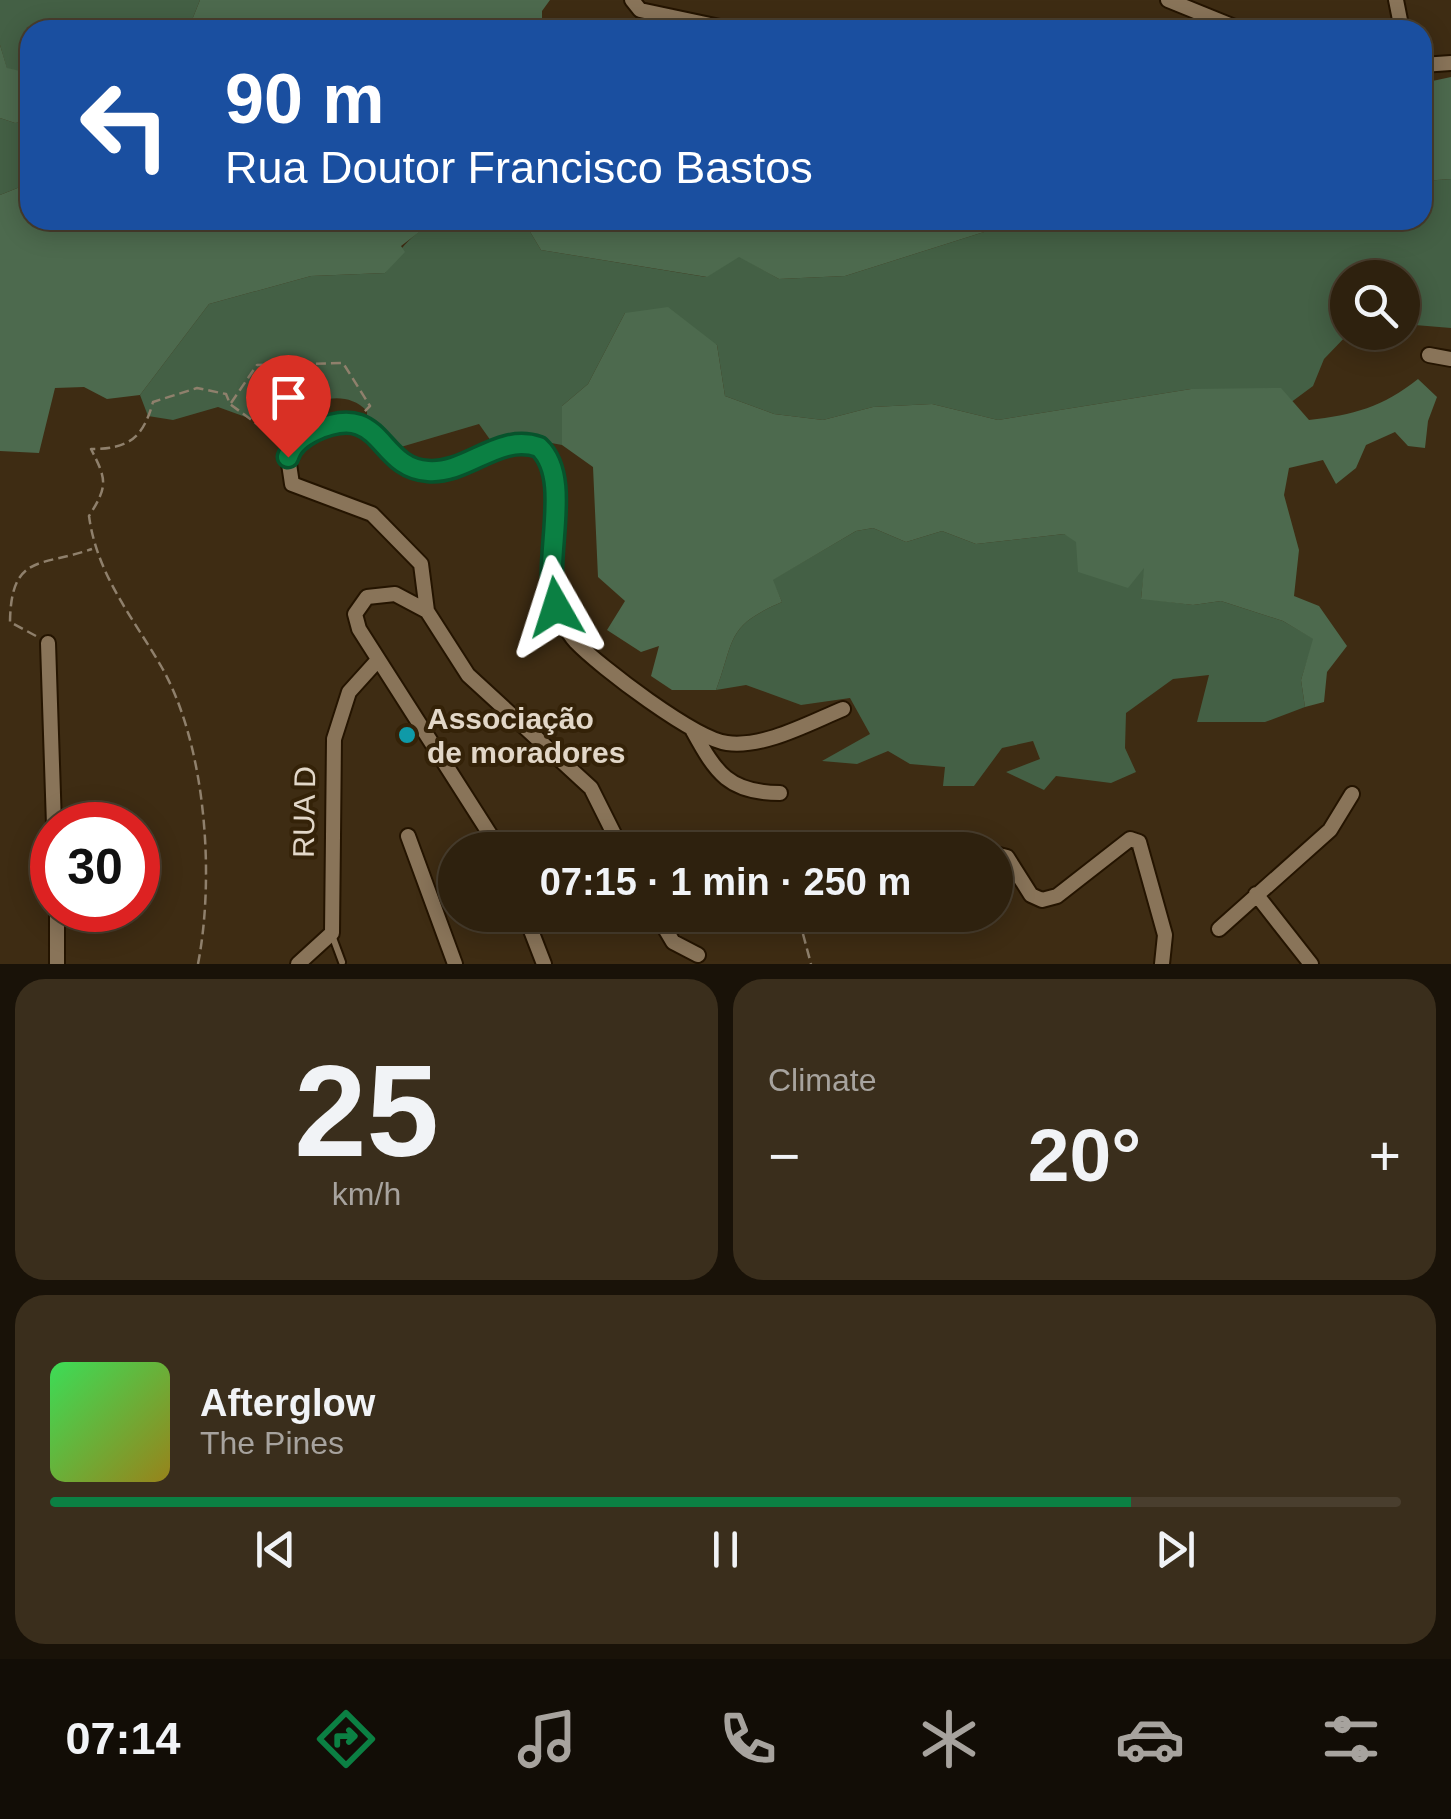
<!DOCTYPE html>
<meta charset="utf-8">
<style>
:root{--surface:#2e210e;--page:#3a2e1c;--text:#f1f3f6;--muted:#a7a39e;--line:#493e2e;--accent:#0b8043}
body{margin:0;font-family:Helvetica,sans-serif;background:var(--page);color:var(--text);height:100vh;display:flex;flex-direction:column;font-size:38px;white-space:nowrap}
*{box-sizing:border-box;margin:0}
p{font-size:32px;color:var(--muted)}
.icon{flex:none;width:55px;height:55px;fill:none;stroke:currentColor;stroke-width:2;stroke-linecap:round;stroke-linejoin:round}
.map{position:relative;height:964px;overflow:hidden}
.side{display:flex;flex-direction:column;gap:15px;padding:15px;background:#191208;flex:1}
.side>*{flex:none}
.guide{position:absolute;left:20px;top:20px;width:1412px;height:210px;border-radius:30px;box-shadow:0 5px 25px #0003,0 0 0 2px var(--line);background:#1a4fa0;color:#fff;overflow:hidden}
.buttons{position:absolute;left:1330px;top:260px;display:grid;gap:20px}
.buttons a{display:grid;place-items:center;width:90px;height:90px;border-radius:50%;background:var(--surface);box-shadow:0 5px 25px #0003,0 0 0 2px var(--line);font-size:50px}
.speed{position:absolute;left:30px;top:802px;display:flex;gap:20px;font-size:50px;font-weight:700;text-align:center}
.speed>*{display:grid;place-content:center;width:130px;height:130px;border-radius:50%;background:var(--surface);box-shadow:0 5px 25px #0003,0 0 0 2px var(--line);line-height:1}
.speed .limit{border:15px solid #d22;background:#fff;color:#111}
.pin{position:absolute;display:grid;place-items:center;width:85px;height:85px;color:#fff;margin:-102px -42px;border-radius:50% 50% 50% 0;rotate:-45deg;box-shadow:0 0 10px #0007}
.pin .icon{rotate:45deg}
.me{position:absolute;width:110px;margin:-55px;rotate:354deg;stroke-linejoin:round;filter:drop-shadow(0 0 8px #0008)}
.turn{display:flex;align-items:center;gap:35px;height:210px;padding:0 40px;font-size:45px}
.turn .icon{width:130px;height:130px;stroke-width:2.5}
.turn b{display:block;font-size:70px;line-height:85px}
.big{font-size:75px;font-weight:700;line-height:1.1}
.side .card{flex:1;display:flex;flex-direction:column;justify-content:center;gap:15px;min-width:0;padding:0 35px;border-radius:30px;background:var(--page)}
.side .dial{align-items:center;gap:0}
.dial b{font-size:130px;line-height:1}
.song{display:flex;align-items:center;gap:30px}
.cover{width:120px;height:120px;border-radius:15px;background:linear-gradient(135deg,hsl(130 70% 55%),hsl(50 70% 35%))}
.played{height:10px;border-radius:5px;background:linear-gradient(90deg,var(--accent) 80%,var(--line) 80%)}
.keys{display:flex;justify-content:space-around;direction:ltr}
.heat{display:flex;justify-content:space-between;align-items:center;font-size:55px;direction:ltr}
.side .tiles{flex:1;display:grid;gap:15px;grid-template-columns:1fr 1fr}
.card:last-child{grid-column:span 2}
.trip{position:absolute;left:438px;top:832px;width:575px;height:100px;border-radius:50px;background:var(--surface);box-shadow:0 5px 25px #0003,0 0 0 2px var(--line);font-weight:700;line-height:100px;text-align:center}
.tab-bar{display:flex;height:160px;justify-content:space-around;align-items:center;background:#120d06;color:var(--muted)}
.tab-bar .icon{width:70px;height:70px}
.tab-bar .current{color:var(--accent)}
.tab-bar b{font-size:45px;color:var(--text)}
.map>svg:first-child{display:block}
.green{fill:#446045}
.forest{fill:#4d6a4e}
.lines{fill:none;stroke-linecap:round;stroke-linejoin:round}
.lane-casing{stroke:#241400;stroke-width:10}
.street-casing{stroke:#241400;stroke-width:18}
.path{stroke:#8f806c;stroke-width:2.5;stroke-dasharray:10 5;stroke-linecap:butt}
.lane{stroke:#897459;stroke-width:6}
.street{stroke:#897459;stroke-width:14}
.route-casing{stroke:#07532c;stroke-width:25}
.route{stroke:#0b8043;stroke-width:18}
.culture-dot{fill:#0f9aa8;stroke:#342208;stroke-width:4}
.labels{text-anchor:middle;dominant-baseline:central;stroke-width:8;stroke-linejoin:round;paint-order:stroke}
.poi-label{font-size:30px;font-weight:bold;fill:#e2d7c8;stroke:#342208;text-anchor:start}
.street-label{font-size:30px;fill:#e2d7c8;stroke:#342208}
</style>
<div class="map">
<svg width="1451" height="964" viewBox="0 0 1451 964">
<rect width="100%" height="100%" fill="#3e2c13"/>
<!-- green -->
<path class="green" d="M0 0H200L188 30H30V73L7 69 0 45Z
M0 118 15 123 30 121V183L0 195Z
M1451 179V328L1403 324 1402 278H1348L1349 333 1324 359 1313 386 1290 403 1191 389 998 420 932 404 873 407 823 420 774 414 725 396 717 345 625 313 588 384 562 406V445L525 438 491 441 479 424 394 449 367 426V411C338 382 298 410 268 425L218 407 173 420 148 416 140 395 209 304 311 276 385 273C424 206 454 220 523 220L541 250 706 277 739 256 779 279 845 276 1022 220 1117 224 1131 220H1422L1423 181Z
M873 528 906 542 942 531 976 544 1064 534 1145 566 1141 598 1193 605 1221 601 1283 621 1314 639 1301 680 1305 707 1265 722H1197L1209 675 1173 679 1126 713 1125 748 1136 772 1111 783 1056 776 1044 790 1006 772 1040 759 1033 741 1002 748 974 786H943L945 767 910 764 888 751 857 764 822 761 870 734 850 698 801 705 746 685 716 690C735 640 725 626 782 602L772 580 856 531Z"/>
<!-- forest -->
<path class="forest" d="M200 0H550L542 11V30H188Z
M0 45 7 68 30 73V121L15 123 0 118Z
M1451 77V179L1423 181V83Z
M30 183V220H435L401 246 405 252 385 273 311 276 209 304 140 395 107 399 84 387 55 388 39 453 0 451V195Z
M523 220H1022L845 276 779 279 739 257 707 277 541 250Z
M668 307 717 345 725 396 774 414 823 420 873 407 932 404 998 420 1191 389 1281 388 1309 420C1353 415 1383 407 1418 379L1437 397 1428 421 1425 448 1408 446 1395 432 1366 445 1356 468 1336 484 1323 460 1289 468 1284 495 1299 550 1294 596 1319 606 1347 646 1327 672 1324 702 1305 707 1301 680 1313 639 1283 621 1221 601 1193 605 1141 599 1144 568 1128 588 1078 572 1076 542 1064 534 976 544 942 531 906 542 873 528 856 531 773 580 782 602C725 626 735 640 716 690H672L651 676 659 646 641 652 607 630 625 601 598 577 593 467 562 445V406L588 384 625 313Z"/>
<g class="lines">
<defs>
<path id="lane" d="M332 935 342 962"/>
<path id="street" d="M632 0 640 10 734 30
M1168 0 1242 30
M1396 0 1402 30
M1422 65 1451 63
M1429 355 1451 359
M427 611 421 564 372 514 292 484 288 457C296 431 337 417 361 423 382 436 394 459 417 469 457 487 495 432 539 447 575 481 543 550 552 594 556 610 565 630 576 642 600 667 695 739 727 743 764 748 809 723 843 709
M48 643 54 825
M693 731C716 773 729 793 780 793
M408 836 455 964
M500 850 359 629 355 614 367 597 395 594 427 611 468 675 591 788 622 850
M995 854 1007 857 1031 895 1042 900 1057 896 1130 839 1139 842 1165 935 1162 964
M1256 894 1311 964
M525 915 544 964
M657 915 673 942 698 955
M1219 929 1330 830 1352 794
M57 964V910
M298 964 332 933 334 739 349 692 377 661"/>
</defs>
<!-- lane casing -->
<use href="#lane" class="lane-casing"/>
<!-- street casing -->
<use href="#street" class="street-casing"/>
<!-- path -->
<path class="path" d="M231 403 257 365 343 363 370 406 364 412
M36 636 10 622C11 553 41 567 92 549
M803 934 811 964
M198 964C215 876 206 744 161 666 132 616 97 575 89 516 108 486 107 480 91 449 129 449 143 438 153 402L197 388 226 394 230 404 281 442"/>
<!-- lane -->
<use href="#lane" class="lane"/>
<!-- street -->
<use href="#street" class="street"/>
</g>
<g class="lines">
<defs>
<path id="route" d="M288 457C292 444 302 437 314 431 384 399 376 468 428 471 468 474 498 433 539 447 574 480 541 561 556 607"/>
</defs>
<!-- route casing -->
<use href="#route" class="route-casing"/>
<!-- route -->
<use href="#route" class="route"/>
</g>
<!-- markers -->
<circle class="culture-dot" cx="407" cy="735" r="10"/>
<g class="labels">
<!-- poi labels -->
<g class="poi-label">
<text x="427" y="718">Associação<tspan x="427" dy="34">de moradores</tspan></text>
</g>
<!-- street labels -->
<g class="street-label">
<text transform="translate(304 812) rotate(-89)">RUA D</text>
</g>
</g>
</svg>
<div class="buttons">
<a><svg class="icon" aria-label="search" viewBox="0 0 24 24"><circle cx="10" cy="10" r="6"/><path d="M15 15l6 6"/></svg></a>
</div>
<div class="speed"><div class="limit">30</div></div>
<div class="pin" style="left:288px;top:457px;background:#d93025"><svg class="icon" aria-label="arrive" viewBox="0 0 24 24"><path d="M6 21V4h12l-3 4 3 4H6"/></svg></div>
<svg class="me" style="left:556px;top:607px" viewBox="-20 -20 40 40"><path d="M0-17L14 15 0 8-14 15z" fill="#0b8043" stroke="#fff" stroke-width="4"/></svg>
<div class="trip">07:15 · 1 min · 250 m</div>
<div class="guide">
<div class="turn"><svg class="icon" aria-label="left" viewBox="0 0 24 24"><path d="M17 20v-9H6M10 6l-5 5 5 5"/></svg><div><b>90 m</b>Rua Doutor Francisco Bastos</div></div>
</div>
</div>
<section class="side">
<div class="tiles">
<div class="card dial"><b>25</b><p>km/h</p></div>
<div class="card"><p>Climate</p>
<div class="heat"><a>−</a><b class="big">20°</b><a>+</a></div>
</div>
<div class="card">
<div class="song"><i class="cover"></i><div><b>Afterglow</b><p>The Pines</p></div></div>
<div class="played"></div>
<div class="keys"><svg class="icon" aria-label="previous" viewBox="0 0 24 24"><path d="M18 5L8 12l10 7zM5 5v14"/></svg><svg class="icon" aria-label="pause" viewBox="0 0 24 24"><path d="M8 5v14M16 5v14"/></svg><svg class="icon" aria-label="next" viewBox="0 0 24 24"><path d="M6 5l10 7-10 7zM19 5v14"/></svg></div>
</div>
</div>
</section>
<nav class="tab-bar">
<b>07:14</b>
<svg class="icon current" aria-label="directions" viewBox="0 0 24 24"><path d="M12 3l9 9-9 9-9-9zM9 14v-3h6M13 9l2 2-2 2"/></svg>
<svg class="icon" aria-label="music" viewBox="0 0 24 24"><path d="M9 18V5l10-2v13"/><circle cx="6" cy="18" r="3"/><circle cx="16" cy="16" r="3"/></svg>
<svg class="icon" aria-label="phone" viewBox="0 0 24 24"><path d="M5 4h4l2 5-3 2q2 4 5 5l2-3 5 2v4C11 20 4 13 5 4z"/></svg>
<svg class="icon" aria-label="climate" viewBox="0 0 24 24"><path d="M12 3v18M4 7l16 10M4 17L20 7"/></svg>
<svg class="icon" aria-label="car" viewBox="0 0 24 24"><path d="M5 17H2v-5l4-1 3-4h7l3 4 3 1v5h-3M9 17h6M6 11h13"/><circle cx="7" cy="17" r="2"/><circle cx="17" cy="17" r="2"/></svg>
<svg class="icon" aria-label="filters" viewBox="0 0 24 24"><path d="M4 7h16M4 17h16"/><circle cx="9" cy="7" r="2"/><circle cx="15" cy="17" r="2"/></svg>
</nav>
